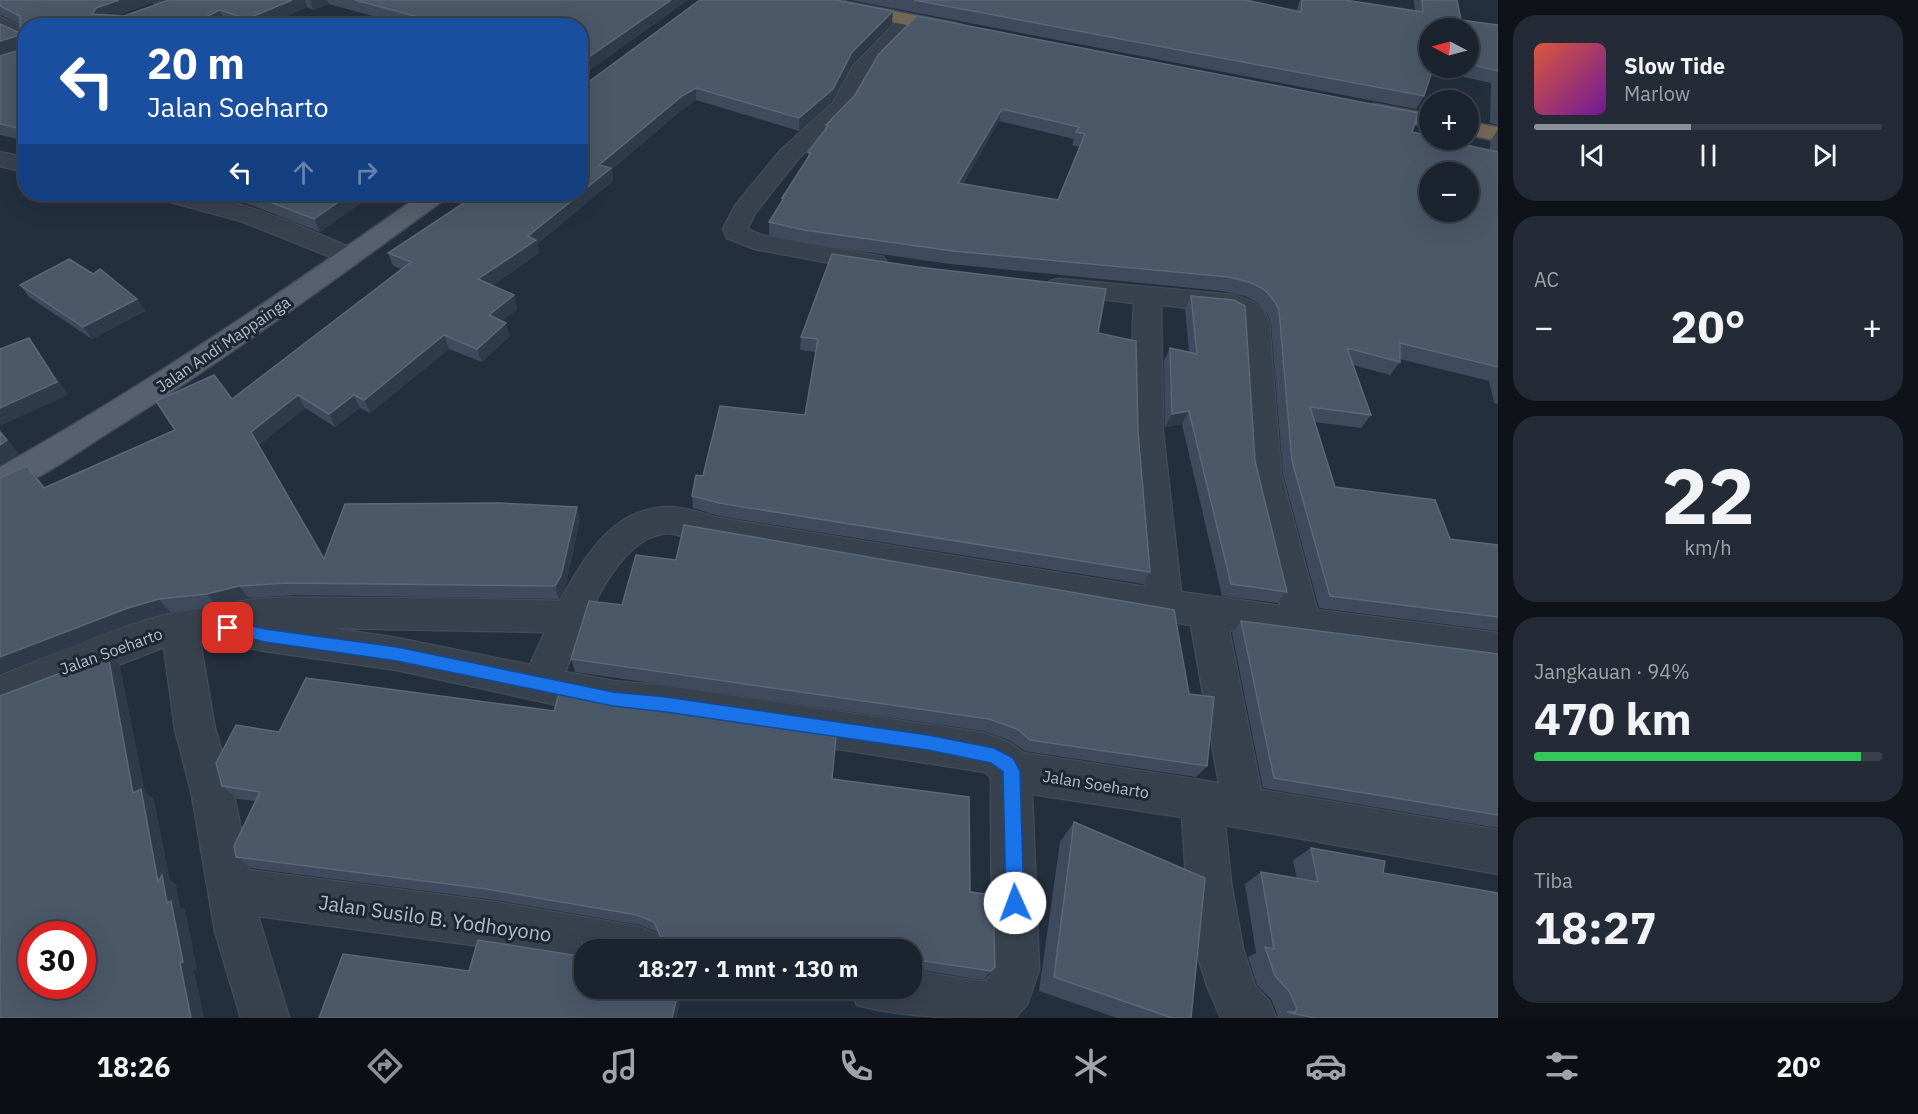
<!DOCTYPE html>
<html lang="id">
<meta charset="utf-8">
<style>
:root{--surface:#1b232e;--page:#242b36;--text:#f1f3f6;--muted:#a0a4aa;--line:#39404a;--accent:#8c9099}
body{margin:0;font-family:"IBM Plex Sans",sans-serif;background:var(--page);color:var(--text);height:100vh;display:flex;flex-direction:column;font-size:22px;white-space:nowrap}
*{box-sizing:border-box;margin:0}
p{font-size:20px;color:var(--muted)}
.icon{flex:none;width:33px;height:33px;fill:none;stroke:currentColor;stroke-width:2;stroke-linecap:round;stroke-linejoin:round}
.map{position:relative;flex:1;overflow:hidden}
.side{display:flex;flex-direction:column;gap:15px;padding:15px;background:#0f1319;width:420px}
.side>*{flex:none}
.guide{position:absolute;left:18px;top:18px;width:570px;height:183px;border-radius:24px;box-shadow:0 6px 24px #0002,0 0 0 2px var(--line);background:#1a4fa0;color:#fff;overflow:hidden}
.needle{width:39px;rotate:276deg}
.tools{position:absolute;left:1419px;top:18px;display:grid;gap:12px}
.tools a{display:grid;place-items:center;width:60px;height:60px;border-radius:50%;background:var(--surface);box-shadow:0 6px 24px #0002,0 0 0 2px var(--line);font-size:30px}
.speed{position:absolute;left:18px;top:921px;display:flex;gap:12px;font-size:30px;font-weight:700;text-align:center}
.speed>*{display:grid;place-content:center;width:78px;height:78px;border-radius:50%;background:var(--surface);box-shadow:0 6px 24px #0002,0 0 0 2px var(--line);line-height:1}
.speed .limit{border:9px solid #d22;background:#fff;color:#111}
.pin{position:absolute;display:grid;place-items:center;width:51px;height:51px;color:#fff;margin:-26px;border-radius:12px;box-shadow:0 3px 9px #0006}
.me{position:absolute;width:66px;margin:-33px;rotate:358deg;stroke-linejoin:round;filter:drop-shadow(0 0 4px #0008)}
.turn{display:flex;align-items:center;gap:21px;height:126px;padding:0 30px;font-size:27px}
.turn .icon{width:78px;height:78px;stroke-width:2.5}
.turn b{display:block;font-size:42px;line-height:51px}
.lanes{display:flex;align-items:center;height:57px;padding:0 30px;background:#0003;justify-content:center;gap:30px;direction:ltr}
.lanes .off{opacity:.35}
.big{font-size:45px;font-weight:700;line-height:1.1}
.side .card{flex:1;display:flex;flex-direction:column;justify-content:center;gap:9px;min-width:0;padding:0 21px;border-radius:24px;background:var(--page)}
.side .dial{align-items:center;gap:0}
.dial b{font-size:78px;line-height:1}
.song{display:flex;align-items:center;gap:18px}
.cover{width:72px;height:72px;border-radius:9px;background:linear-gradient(135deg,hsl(10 70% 55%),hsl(280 70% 35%))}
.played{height:6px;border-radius:3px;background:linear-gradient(90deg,var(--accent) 45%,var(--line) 45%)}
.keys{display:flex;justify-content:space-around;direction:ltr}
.heat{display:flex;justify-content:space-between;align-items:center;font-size:33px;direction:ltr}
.charge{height:9px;border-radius:4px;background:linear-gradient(90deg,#34c759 94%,var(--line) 0)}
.trip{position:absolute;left:574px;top:939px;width:348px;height:60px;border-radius:24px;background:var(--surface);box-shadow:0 6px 24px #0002,0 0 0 2px var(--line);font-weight:700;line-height:60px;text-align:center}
.menu{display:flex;height:96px;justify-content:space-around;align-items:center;background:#0b0e12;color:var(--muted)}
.menu .icon{width:42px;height:42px}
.menu .current{color:var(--accent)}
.menu b{font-size:27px;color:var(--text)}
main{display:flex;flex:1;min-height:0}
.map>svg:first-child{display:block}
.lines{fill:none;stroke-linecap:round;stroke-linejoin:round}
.street-casing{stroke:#414a57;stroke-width:3}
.primary-casing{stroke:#414a57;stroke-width:3}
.highway-casing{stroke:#434c59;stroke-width:3}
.street{fill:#38414e;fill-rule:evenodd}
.primary{fill:#56606e;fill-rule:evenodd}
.highway{fill:#746855;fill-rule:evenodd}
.wall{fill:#3f4b5c;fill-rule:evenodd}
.shaded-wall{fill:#2f3b4b}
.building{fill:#4b5868;stroke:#5c6777;stroke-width:1.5;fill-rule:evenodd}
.route{fill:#1a73e8;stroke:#114b97;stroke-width:1.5}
.labels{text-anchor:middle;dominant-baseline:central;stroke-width:6;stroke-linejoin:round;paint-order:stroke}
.street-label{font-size:16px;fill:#b4bcc9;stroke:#1d2633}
.near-street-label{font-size:20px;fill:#b4bcc9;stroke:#1d2633}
</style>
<main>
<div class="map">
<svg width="1498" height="1018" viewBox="0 0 1498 1018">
<rect width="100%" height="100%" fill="#242f3e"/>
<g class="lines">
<defs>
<path id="street" d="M152 0H179L182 4 179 8C171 10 157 8 152 0Z
M909 14 916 16 918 20 916 24 870 72 848 111 797 160 755 213 747 229 761 235 883 257 887 263 883 269 874 271 755 249 727 238 723 229 735 206 781 150 833 103 853 66 902 16Z
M0 17 26 30V44L0 31Z
M0 152 26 158V172L0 166Z
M156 194C220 187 300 227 359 251L363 256 359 261 350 264 341 261 241 221 160 199Z
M1059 279 1233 295C1250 300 1265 305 1269 324L1281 474 1317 610 1498 633V665L1229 630 1261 790 1498 830V874L1225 825 1231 883 1243 949 1255 986 1269 1001 1276 1018H1221C1216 1005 1209 992 1205 979 1187 928 1186 871 1182 817L1032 794 1039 970 1027 1004 1015 1018C963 1018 906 1018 857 1005L851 988H912V971L984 982 992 974 991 777 985 772 666 722 613 717 397 670 265 651 210 640 200 641 215 729 234 795 249 870 495 902 640 927 656 934 663 950H585V963L495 948 258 916 289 1018H241L215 931 192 795 175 729 164 647 0 711V676C49 657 170 601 218 610L219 607C257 594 303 598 343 598 415 598 488 599 560 601 585 558 611 508 669 507 686 507 703 514 719 518L1145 587C1137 492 1129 398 1134 303L1050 293 1046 287 1050 281ZM1161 305 1229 312 1237 315 1241 319 1249 474 1280 606 1181 592 1163 433ZM669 533 719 544 1191 625 1219 783 1023 753 1010 743 983 733 666 686 613 681 565 672C582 631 606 561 647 539 654 535 661 534 669 533ZM331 628 545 632 530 665 397 638Z"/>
<path id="primary" d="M422 194H449L445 199C336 279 226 359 111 431 79 451 36 483 0 494V467C147 385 285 290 422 194Z"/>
<path id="highway" d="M801 0H837L955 23 962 25 964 29 962 33 955 35 810 5 804 4Z
M1374 104 1430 114V127L1367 114 1363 110 1367 106Z
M1468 122 1498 127V141L1468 135Z"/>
</defs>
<!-- street casing -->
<use href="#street" class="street-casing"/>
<!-- primary casing -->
<use href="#primary" class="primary-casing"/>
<!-- highway casing -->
<use href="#highway" class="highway-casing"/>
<!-- street -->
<use href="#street" class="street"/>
<!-- primary -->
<use href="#primary" class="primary"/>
<!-- highway -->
<use href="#highway" class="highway"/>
</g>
<!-- wall -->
<path class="wall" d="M0 0H160L115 16H124L169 0H688L580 77V26H409L329 4 313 10 307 7 265 26H236L225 22 26 26V141L0 135V56L20 50 0 55V24L20 33V25L1 15 0 16Z
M850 0H1246L1297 11 1298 6 1300 0H1345L1415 11 1414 0H1457L1461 20 1498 25V125L1490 123 1491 83 1432 70 1424 96 1416 109ZM1430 28H1468V68H1430Z
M892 23 851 64 832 102 799 131 696 100 683 109 612 169 613 181 537 244 539 253 492 286 514 295 517 309 502 321 510 336 482 362 449 349 370 413 360 408 335 427 305 408 259 445 325 558 580 519 565 589 559 599 296 595 249 598 217 606 170 612 140 620 27 466 45 488 175 430 232 399 401 269 393 266 388 253 464 203 449 198 447 194H580V84Z
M855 95 1412 132 1490 150V142L1498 129V404L1494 403 1489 381 1400 359V362L1390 375 1353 365 1371 415 1361 428 1315 422 1335 487 1450 539 1498 545V631L1319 608 1283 474 1271 324 1268 315 1258 303 1245 296 1222 291 950 264 804 243 769 235V222L782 202V198L808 159V152L825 130 826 125ZM999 121 1074 139 1072 145 1080 147 1058 200 963 184Z
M228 194H373L320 232 230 197Z
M93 274 137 299 145 311 92 339 29 297 20 285Z
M1191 296 1255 461 1287 592 1277 603 1222 596 1182 424 1165 427 1164 361 1170 348 1189 352 1185 309Z
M1098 333 1138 432 1150 572 1143 584 719 516 693 508 692 496 703 476 805 415 816 352 800 350 801 337Z
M1241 621 1498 654V828L1263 788 1232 633Z
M571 659 1189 694 1207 766 1196 777 1024 751 1011 741 983 731 575 672Z
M306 678 554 711 559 694 609 705 663 710 836 737 832 779 969 797 970 892 993 895 995 967 983 980 915 969V977L912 982V950H585V988H683L676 1018H319L343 954 469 971 478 940 579 956 582 954V943H660L661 941 657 932 640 925 495 900 251 868 236 857 234 846 255 801 237 799 222 786 216 763 236 725 279 732Z
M1074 822 1191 1018H1117L1039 991 1060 842Z
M1311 848 1383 873 1498 1018H1274L1278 1016 1271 999 1257 985 1248 957 1256 953 1245 884 1261 872 1297 879 1293 860Z"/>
<!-- shaded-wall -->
<path class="shaded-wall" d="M119 0H160L102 20 92 14 96 8Z
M292 0H305L307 7 265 26H250L247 19Z
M310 0H327L329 4 313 10Z
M671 0H688L580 77V63Z
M220 10 225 22 217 26H187Z
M893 11 892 23 851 64 832 102 799 131V118L852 52Z
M20 35 26 48 0 55V41Z
M696 88V100L683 109 612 169 613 181 537 244 539 253 482 293 478 279 528 236 599 165 682 96Z
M1002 109 999 121 955 197 958 183Z
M350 194H373L320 232 314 219Z
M514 295 517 309 492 329 489 315Z
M137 299 145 311 92 339 83 327Z
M506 323 510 336 482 362 477 349Z
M444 335 449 349 370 413 364 400Z
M29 338 39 352 68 395 0 426V408Z
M298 395 305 408 259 445 332 571 251 432Z
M354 395 360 408 335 427 329 414Z
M1189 411 1182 424 1165 427 1172 414Z
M0 429 19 454 0 466Z
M27 466 39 479 56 501 44 488Z
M577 507 580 519 565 589 559 599 555 586Z
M239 586 249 598 217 606 207 594Z
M159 599 170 612 140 620 0 674V657L128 608Z
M108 655 120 666 145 792 154 799 170 880 176 884 180 907 185 909 197 969 194 970 204 1018H191L167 903 158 882 133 793Z
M689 940 691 950H687Z
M679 988H683L676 1018H672Z"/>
<!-- building -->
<path class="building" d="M0 0H119L96 8 92 14 124 16 169 0H292L247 19 220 10 187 26H26V130L0 124V56L20 50V35L0 41V24L20 33V16L0 6Z
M355 0H671L580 63V26H414L426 19Z
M700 0H834L893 11 852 52 833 89 799 118 696 88 682 96 599 165 611 168 580 193V84L587 83Z
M914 0H1246L1301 12 1302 0H1345L1423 12 1422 0H1457L1461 20 1498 25V71L1468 64V28H1430V68H1433L1424 96Z
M917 16 1418 113 1412 132 1430 136V140H1443L1498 152V367L1400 343V362L1347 348 1371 415 1310 407 1335 487 1435 500 1450 539 1498 545V617L1330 596 1292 461 1279 310 1275 302 1265 290 1252 283 1229 277 953 251 804 230 769 222 784 198H782L811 153 808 152 828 126 826 125 855 95 879 54ZM1002 109 1079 127 1076 132 1085 134 1058 200 958 183ZM1430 172H1468V212H1430Z
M249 194H350L314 219Z
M473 194H580L528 236 536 240 478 279 514 295 489 315 506 323 477 349 444 335 364 400 354 395 329 414 298 395 251 432 324 559 345 504 498 503 577 507 561 576 555 586 288 583 239 586 207 594 159 599 128 608 0 657V478L27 466 44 488 175 430 156 401 214 375 232 399 411 262 388 253 476 195Z
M832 254 918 267 1106 289 1098 333 1136 341 1138 432 1150 572 719 503 692 496 696 475 703 476 720 406 805 415 818 339 801 337Z
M69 259 93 274 100 269 137 299 83 327 20 285Z
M1191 296 1234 300 1245 306 1255 461 1287 592 1231 584 1189 411 1172 414 1170 348 1197 354Z
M29 338 57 382 0 408V349Z
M0 432 7 440 0 445Z
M684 525 1174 610 1189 694 1214 697 1207 766 1030 740 1017 729 989 719 571 659 589 601 622 605 636 555 676 560Z
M1241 621 1498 654V815L1274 778Z
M108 655 133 793 141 789 158 882 162 875 167 903 171 901 183 962 180 963 191 1018H0V696ZM32 934H82V986H32Z
M306 678 554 711 559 694 609 705 663 710 836 737 832 779 969 797 970 892 993 895 995 967 991 971 918 960 915 962V977H912V950H750L689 940 687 950H585V988H679L672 1018H319L343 954 469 971 478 940 579 956 582 954V943H660L662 940 654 922 637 915 487 889 236 857 234 846 260 792 222 786 216 763 236 725 279 732Z
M1074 822 1205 878 1191 1018H1172L1054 977Z
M1311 848 1385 861 1383 873 1498 893V1018H1315L1287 1012H1295L1297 1009 1289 991 1275 976 1265 947 1274 949 1261 872 1318 882Z"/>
<!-- route -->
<path class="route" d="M228 621 265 629 397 647 613 692 666 697 928 735 994 748 1013 758 1020 771 1024 903 1021 910 1015 913 1008 910 1006 903 1003 772 991 763 928 750 666 712 613 706 397 661 265 642 223 632 221 628 223 623Z"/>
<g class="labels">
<!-- street labels -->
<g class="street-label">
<text transform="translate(223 344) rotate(-34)">Jalan Andi Mappainga</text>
<text transform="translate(111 651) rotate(-20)">Jalan Soeharto</text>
<text transform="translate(1096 784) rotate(9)">Jalan Soeharto</text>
</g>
<!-- near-street labels -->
<g class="near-street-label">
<text transform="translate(435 918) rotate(8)">Jalan Susilo B. Yodhoyono</text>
</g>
</g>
</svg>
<div class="tools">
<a><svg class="needle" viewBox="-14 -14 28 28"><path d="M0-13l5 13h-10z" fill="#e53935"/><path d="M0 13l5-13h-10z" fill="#a0a4aa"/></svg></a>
<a>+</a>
<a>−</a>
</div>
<div class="speed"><div class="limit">30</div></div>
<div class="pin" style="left:228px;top:628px;background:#d93025"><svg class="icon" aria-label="arrive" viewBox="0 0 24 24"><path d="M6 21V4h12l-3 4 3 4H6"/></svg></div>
<svg class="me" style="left:1015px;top:903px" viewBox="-20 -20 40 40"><circle r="19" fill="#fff"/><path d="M0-13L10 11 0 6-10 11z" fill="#1a73e8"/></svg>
<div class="trip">18:27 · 1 mnt · 130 m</div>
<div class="guide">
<div class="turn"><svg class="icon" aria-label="left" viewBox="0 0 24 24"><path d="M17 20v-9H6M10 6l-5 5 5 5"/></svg><div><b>20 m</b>Jalan Soeharto</div></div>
<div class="lanes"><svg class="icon" aria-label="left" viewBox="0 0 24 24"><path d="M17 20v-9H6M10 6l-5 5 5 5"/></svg><svg class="icon off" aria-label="ahead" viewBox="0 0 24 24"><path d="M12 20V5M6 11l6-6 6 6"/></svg><svg class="icon off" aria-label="right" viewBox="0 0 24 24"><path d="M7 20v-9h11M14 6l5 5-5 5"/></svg></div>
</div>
</div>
<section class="side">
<div class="card">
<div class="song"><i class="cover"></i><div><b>Slow Tide</b><p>Marlow</p></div></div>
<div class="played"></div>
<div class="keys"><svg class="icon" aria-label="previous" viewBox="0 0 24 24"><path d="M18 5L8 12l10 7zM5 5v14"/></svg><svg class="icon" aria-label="pause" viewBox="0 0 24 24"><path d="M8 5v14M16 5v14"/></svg><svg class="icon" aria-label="next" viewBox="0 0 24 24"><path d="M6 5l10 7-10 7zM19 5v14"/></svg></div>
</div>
<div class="card"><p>AC</p>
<div class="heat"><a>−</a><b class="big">20°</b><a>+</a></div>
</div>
<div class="card dial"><b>22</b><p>km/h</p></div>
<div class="card"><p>Jangkauan · 94%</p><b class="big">470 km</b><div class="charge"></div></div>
<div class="card"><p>Tiba</p><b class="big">18:27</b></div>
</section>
</main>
<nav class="menu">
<b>18:26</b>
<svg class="icon current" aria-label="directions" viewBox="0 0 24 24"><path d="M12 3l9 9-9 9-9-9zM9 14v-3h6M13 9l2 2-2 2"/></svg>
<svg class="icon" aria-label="music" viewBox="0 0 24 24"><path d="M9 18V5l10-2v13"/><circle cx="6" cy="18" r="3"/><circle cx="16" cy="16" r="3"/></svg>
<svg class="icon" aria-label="phone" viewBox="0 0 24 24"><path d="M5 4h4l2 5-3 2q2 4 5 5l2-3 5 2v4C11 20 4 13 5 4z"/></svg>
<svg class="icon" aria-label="climate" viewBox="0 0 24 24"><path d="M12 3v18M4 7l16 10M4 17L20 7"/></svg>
<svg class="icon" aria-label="car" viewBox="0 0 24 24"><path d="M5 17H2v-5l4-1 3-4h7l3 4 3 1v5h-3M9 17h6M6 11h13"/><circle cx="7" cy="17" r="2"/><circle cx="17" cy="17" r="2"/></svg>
<svg class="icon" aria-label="filters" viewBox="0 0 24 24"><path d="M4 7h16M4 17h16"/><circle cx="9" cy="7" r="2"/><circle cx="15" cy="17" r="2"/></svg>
<b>20°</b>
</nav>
